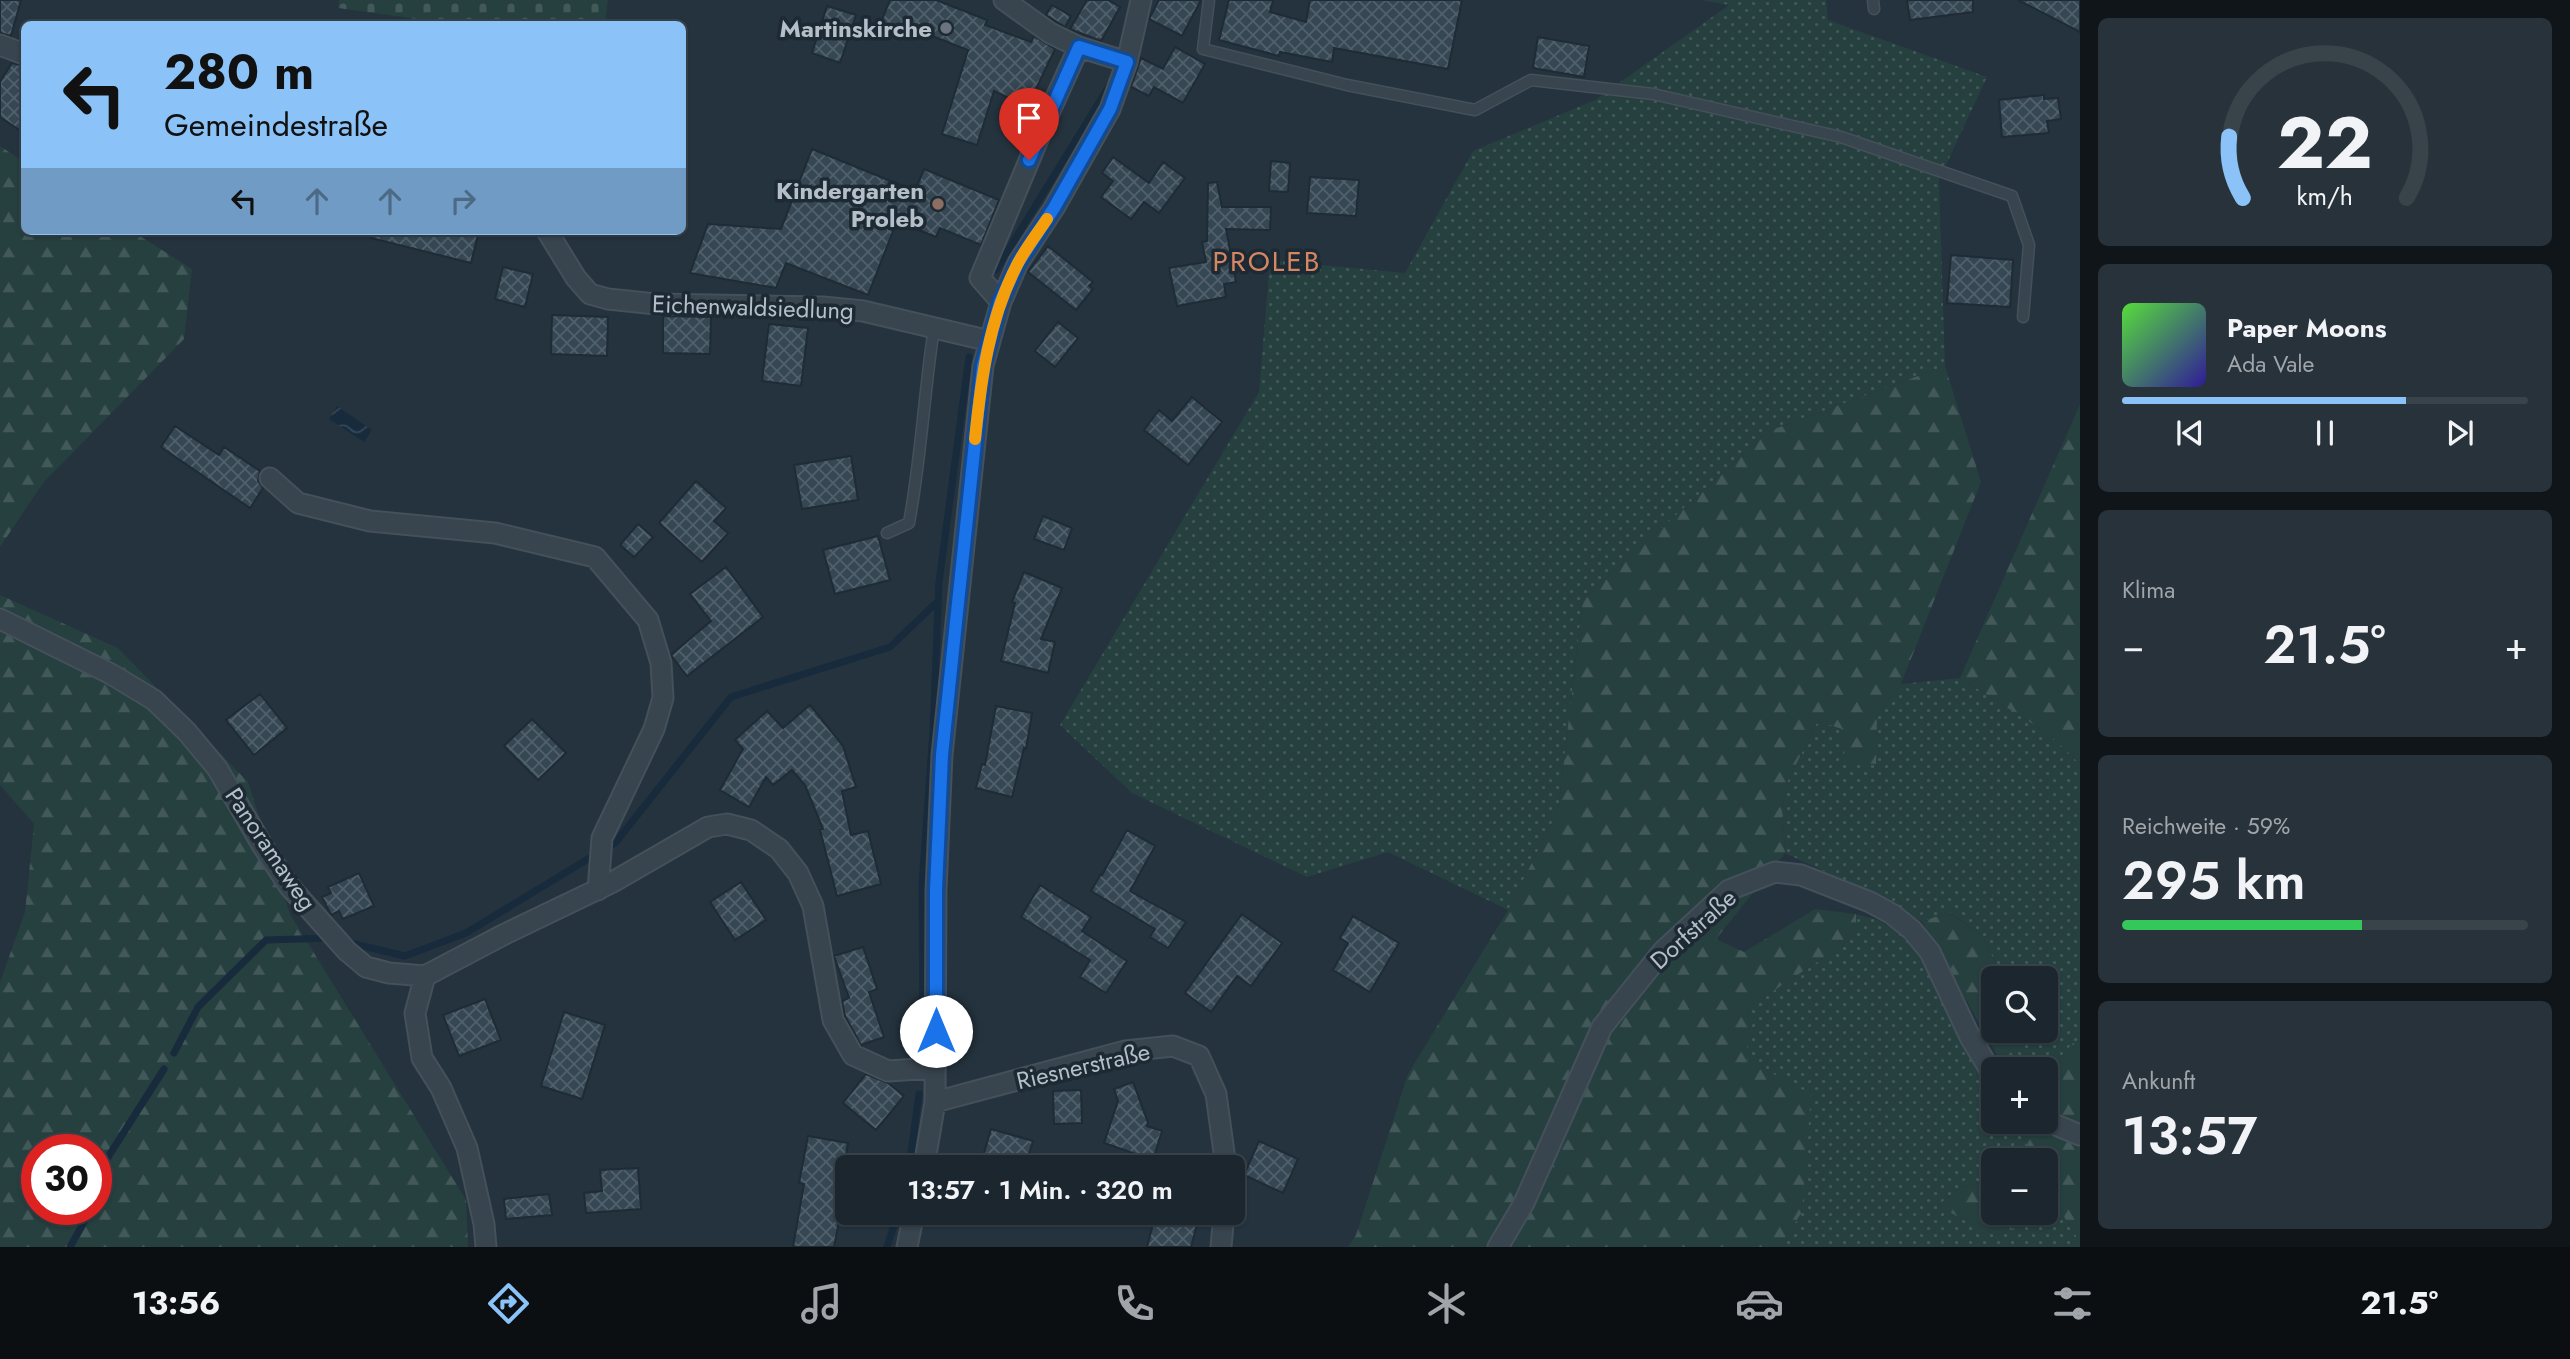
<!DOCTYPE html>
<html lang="de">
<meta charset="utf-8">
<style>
:root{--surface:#1b262e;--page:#28323a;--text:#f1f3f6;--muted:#a0a5aa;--line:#39434a;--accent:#8bc2f7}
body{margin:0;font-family:Jost,sans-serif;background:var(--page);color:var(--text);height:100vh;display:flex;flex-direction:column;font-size:26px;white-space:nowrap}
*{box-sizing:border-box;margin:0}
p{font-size:23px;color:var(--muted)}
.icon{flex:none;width:38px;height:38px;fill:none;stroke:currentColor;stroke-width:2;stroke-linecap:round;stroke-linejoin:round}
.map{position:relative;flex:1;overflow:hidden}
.panel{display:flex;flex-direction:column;gap:18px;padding:18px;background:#0f1519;width:490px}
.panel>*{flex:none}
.banner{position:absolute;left:21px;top:21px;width:665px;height:214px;border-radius:10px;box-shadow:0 2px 5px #0004,0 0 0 2px var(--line);background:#8bc2f7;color:#111;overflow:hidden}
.buttons{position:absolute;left:1981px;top:966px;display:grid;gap:14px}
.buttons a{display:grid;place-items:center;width:77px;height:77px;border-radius:10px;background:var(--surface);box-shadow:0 2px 5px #0004,0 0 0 2px var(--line);font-size:35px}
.speed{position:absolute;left:21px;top:1134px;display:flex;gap:14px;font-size:35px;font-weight:700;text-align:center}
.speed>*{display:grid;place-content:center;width:91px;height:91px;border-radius:50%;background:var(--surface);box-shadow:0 2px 5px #0004,0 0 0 2px var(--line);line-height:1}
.speed .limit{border:10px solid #d22;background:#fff;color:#111}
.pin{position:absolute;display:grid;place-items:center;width:60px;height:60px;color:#fff;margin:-72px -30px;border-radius:50% 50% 50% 0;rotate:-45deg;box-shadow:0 0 7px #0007}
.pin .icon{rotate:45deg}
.me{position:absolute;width:77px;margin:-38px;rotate:0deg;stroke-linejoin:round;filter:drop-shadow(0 0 5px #0008)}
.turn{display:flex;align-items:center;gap:24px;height:147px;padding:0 28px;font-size:32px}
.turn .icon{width:91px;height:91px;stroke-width:2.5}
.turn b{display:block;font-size:49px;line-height:60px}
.lanes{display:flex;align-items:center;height:66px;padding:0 28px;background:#0003;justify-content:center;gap:35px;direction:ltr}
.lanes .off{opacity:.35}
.big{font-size:52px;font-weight:600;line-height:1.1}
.panel .widget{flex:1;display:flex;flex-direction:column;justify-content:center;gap:10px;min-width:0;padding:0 24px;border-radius:10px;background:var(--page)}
.panel .dial{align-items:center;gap:0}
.dial svg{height:182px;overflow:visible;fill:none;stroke:var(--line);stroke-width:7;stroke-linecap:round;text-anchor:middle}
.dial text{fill:var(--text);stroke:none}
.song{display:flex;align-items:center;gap:21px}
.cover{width:84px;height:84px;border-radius:10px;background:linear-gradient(135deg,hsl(110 70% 55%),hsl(250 70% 35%))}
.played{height:7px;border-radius:4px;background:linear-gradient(90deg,var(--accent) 70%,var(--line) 70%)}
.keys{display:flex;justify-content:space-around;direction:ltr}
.heat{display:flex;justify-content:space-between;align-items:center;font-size:38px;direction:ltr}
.charge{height:10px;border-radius:5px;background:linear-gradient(90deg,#34c759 59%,var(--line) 0)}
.trip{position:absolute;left:835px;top:1155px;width:410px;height:70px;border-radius:10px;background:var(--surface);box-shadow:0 2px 5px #0004,0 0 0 2px var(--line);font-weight:600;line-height:70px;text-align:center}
.dock{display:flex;height:112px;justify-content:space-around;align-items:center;background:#0b0f12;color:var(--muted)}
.dock .icon{width:49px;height:49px}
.dock .selected{color:var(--accent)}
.dock b{font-size:32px;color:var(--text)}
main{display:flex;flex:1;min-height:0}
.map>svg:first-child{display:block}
.grass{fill:url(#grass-dots)}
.forest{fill:url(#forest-firs);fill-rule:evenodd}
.cemetery{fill:url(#cemetery-stones)}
.water{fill:url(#water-waves)}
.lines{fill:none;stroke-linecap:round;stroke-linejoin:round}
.stream{stroke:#172b3c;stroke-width:7}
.building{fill:url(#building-cross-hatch);stroke:#1f2b35;stroke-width:2}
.service-casing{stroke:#44505a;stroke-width:13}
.minor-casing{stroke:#44505a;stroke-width:23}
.service{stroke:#38444e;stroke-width:10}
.minor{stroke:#38444e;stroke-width:19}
.route-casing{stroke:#114b97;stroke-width:18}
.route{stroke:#1a73e8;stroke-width:12}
.slow{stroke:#f59e0b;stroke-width:12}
.worship-dot{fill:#6b7280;stroke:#1d2933;stroke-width:2.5}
.education-dot{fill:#8d6e63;stroke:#1d2933;stroke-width:2.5}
.labels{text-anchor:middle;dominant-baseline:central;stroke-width:7;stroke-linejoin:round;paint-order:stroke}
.poi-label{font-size:24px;font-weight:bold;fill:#b4bfc9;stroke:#1d2933;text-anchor:end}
.street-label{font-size:24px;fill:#b4bfc9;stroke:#1d2933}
.quarter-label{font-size:28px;letter-spacing:2px;fill:#d58764;stroke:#1d2933}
</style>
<main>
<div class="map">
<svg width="2080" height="1247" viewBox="0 0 2080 1247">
<defs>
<pattern id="grass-dots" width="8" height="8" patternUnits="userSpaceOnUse" patternTransform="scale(1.75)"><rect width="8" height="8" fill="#263f3f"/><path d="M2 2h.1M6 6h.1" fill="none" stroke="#435959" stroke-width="1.8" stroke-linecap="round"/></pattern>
<pattern id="forest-firs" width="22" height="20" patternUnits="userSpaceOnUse" patternTransform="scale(1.75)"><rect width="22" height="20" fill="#263f3f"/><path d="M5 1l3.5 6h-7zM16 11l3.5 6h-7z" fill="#435959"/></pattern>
<pattern id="cemetery-stones" width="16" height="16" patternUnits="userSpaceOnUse" patternTransform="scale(1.75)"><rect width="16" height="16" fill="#263f3f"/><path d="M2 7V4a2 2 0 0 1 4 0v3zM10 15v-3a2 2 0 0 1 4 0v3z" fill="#435959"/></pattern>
<pattern id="water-waves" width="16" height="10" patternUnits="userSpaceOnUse" patternTransform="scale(1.75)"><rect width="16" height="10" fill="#172b3c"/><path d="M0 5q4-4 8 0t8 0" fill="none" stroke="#364857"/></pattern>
<pattern id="building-cross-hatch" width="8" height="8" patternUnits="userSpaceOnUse" patternTransform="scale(1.75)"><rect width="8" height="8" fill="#364754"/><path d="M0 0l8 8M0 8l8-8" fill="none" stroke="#51606b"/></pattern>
</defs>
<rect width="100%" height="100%" fill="#24333e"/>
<!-- grass -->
<path class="grass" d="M1700 0H1826L1828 20 1987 77 1939 180 1945 366 1769 431 1583 599 1558 811 1508 910 1388 852 1307 877 1132 793 1060 725 1259 392 1270 260 1405 273 1473 151 1595 100 1729 5Z
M1960 678 2050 735 2080 764V1043H2073L2051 1068 2017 1056 2008 1031H2046V978H2003L1982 936 1949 912 1922 922 1894 904 1785 853 1782 809 1787 782 1818 721 1842 728 1875 763 1877 715 1901 684Z
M1856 914 1878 920 1899 933 1919 951 1981 1074 1993 1093V1122H2012L2033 1154 2026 1160H1993V1179L1960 1188 1937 1206 1997 1236 2024 1223 2063 1215 2080 1242V1247H1779L1802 1212 1746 1060 1749 1007 1843 945 1856 932Z"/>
<!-- forest -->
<path class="forest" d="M0 146 24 162V231H132L192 269 184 339 43 483 0 547Z
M1945 366 1981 482 1901 684 1877 715 1876 764 1845 761 1842 729 1818 721 1787 782 1782 809 1785 853 1716 939 1744 952 1815 909 1856 914V932L1843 945 1749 1007 1747 1060 1811 1094 1802 1212 1779 1247H1348L1356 1235 1408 1074 1508 910 1558 811 1583 599 1769 431Z
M2080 404V764L2050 735 1960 678Z
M0 595 118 648 248 782 290 914 466 1200 468 1247H0V982L25 912 34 824 0 785ZM37 1150H96V1209H37Z
M1948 912 1982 936 2003 978H1993V1031H2008L2018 1056 2051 1068 2073 1043H2080V1242L2063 1215 2024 1223 1997 1236 1937 1206 1960 1188 1993 1179V1213H2046V1160H2026L2033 1154 2012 1122H2025L2041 1132 2035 1122H2046V1069H2005L1922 922Z"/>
<!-- cemetery -->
<path class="cemetery" d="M339 0H608L605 24H432L424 20 338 8Z"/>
<!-- water -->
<path class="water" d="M337 406 372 430 364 442 329 419Z"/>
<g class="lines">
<!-- stream -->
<path class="stream" d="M996 270 1109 86
M346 942 405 956 466 933 616 842 731 697 890 647 938 601
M923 1032 922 885 933 732 939 582 969 357
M174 1053 198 1007 266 940 331 938
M909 1167 919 1094
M96 1176 164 1069
M70 1247 84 1222 87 1209
M887 1247 898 1213"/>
</g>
<!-- building -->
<path class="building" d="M0 0H21L11 36 0 33Z
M890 0H936L987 20 985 25 1031 42 1034 36 1055 49 1034 93 1028 90 1022 104 994 91 977 145 942 134 968 50 925 33 923 38 881 22Z
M1087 0H1108L1120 7 1101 41 1070 29Z
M1159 0H1201L1182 36 1149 19Z
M1229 0H1273L1270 12 1306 22 1310 0H1462L1448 69 1334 48 1332 62 1280 52 1279 56 1219 40Z
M1907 0H1973V12L1910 20Z
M2018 0H2080V32Z
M1052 5 1071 16 1065 27 1046 15Z
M827 6 856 15 840 63 812 53Z
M1538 37 1589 46 1584 77 1533 68Z
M1175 47 1205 64 1183 103 1154 87 1149 96 1131 87 1141 58 1163 69Z
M12 63 24 66V133L0 117V82Z
M2044 95V99L2058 98 2061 119 2047 121 2049 133 2002 137 1999 100Z
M812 149 915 191 924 169 999 200 981 245 940 228 936 237 897 221 868 295 786 263 776 288 690 273 708 224 781 229Z
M1113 157 1149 183 1163 162 1185 178 1159 213 1144 202 1131 219 1101 197 1113 181 1102 173Z
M1271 161 1290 163 1288 192 1269 191Z
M1310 177 1359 180 1356 216 1307 213Z
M1217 182 1222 207H1271L1270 230 1226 229 1236 282 1224 284 1226 297 1177 306 1169 268 1206 262 1202 242 1207 241 1208 183Z
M372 231H479L471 263 371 238Z
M1048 246 1093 282 1089 286 1093 289 1076 310 1028 272Z
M1951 255 2013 260 2010 307 1947 303Z
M503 267 533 274 525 307 495 299Z
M552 315 608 317 607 356 551 354Z
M663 316 711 317 710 354 663 353Z
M1058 322 1078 338 1055 367 1035 351Z
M769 324 808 328 801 386 762 381Z
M1192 397 1222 422 1188 465 1144 430 1159 410 1172 421Z
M175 426 219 455 224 447 260 471 258 481 263 488 250 508 161 447Z
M851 456 858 500 802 509 794 465Z
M696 481 726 508 714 521 728 533 702 562 659 523Z
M1043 516 1072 528 1064 550 1034 539Z
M638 524 653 537 634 557 620 545Z
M878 536 890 580 835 594 823 550Z
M726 567 763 617 687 676 671 655 711 621 690 594Z
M1024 572 1062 588 1041 639 1055 642 1048 673 1001 661 1015 603 1012 602Z
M260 694 287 728 254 755 226 720Z
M810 705 843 746 856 787 842 791 851 835 868 831 881 884 837 896 820 830 823 829 805 785 792 770 773 785 766 777 749 807 720 790 743 749 735 740 767 711 783 728Z
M996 706 1032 713 1026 749 1024 748 1012 797 976 788 982 764 985 765Z
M532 719 566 753 538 780 504 746Z
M1127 830 1155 846 1130 891 1186 922 1168 948 1150 937 1155 929 1091 891 1101 874 1102 875Z
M359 873 374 906 343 919 339 911 331 915 322 897 331 893 328 887Z
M741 882 766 920 735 940 710 902Z
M1040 885 1091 917 1082 931 1127 961 1106 993 1080 977 1090 960 1021 917Z
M1242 914 1282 943 1251 986 1237 976 1211 1012 1185 993Z
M1353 916 1399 943 1370 992 1333 970 1348 943 1340 938Z
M863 947 877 989 869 992 884 1037 861 1045 845 1016 842 1001 849 998 834 956Z
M485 999 501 1040 459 1056 443 1015Z
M564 1012 605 1025 582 1099 541 1086Z
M866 1074 888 1083 904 1096 876 1130 843 1103Z
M1133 1082 1148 1123 1147 1126 1162 1131 1153 1160 1104 1143 1118 1101 1114 1089Z
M1081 1090 1082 1123 1054 1124 1053 1091Z
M991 1129 1033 1141 1025 1167H980Z
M808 1136 848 1143 839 1199 843 1200 834 1247H793L804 1184 799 1183Z
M1259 1141 1298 1159 1283 1193 1244 1175Z
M638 1168 641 1209 586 1213 584 1193 602 1191 600 1170Z
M549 1194 552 1215 506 1219 504 1199Z
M1156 1213H1200L1191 1247H1147Z"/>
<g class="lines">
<defs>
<path id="service" d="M1209 0 1203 49 1347 85 1475 110 1531 80 1653 94 1841 137 2012 196 2029 245 2023 317
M1873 0 1874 9
M887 533 909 523C921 459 924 393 934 328"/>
<path id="minor" d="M1004 0 1050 33 1079 47 1127 62
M0 45 24 54
M547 231 576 278 590 294 608 299 656 304 823 307 863 311 990 341
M1001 302 980 278 1049 113 1079 47
M270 478 298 503 370 521 495 533 595 557 648 620 661 663 663 698 654 729 602 838 598 890
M0 619 111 674 154 700 187 732 217 768 262 845 289 886 347 951 366 967 389 973 425 976 505 934 611 883 708 827 727 824 751 830 779 849 798 873 813 906 833 1020 853 1055 888 1071 934 1068
M425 976 415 1013 422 1058 441 1088 467 1148 484 1224 486 1247
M935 1102 1125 1051 1173 1046 1199 1056 1216 1094 1226 1167
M2046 1121 2080 1135
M924 1167 935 1102 936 890 942 755 983 366 1001 302 1018 263 1054 208 1110 109 1127 62 1141 0
M907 1247 914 1213
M1221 1247 1224 1213
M1498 1247 1524 1203 1602 1027 1663 951 1729 890 1775 872 1801 875 1870 902 1892 914 1912 930 1930 952 1970 1037 1993 1075"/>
</defs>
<!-- service casing -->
<use href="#service" class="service-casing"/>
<!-- minor casing -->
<use href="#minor" class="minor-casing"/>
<!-- service -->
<use href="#service" class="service"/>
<!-- minor -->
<use href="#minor" class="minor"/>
</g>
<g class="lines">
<defs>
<path id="route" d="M936 1031V890L942 755 983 366 1000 302 1018 263 1054 208 1110 109 1127 62 1079 47 1029 160"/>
</defs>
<!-- route casing -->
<use href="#route" class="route-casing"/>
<!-- route -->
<use href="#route" class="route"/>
<!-- slow -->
<path class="slow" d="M975 439C981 379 989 319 1017 265 1025 249 1037 234 1047 219"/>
</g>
<!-- markers -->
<circle class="worship-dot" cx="946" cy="28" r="7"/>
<circle class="education-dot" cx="938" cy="204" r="7"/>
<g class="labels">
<!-- poi labels -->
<g class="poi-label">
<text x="932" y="28">Martinskirche</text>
<text x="924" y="190">Kindergarten<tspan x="924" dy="28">Proleb</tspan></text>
</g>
<!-- street labels -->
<g class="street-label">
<text transform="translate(753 307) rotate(2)">Eichenwaldsiedlung</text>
<text transform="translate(271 849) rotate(56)">Panoramaweg</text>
<text transform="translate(1693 929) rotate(-42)">Dorfstraße</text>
<text transform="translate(1083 1066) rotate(-13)">Riesnerstraße</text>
</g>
<!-- quarter labels -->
<g class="quarter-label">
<text x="1267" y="261">PROLEB</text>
</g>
</g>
</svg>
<div class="buttons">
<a><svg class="icon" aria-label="search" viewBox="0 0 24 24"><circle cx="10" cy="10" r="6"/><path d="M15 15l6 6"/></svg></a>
<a>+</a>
<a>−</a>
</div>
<div class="speed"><div class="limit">30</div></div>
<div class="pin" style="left:1029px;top:160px;background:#d93025"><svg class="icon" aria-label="arrive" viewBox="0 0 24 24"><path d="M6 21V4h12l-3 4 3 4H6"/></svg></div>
<svg class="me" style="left:936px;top:1031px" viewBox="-20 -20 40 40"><circle r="19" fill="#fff"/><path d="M0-13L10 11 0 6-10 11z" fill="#1a73e8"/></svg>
<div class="trip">13:57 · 1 Min. · 320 m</div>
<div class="banner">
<div class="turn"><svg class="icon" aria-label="left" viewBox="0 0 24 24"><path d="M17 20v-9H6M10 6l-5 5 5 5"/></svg><div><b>280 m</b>Gemeindestraße</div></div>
<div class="lanes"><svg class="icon" aria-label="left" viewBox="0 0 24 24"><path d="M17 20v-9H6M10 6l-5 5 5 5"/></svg><svg class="icon off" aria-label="ahead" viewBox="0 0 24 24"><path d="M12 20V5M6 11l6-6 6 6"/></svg><svg class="icon off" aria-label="ahead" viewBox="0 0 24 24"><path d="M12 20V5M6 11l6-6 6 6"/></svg><svg class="icon off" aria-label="right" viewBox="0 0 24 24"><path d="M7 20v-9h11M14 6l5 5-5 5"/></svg></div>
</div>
</div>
<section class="panel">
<div class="widget dial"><svg viewBox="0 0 100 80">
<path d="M14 69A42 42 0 1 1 86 69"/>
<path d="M14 69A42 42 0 0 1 8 42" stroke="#8bc2f7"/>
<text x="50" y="56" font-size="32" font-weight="700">22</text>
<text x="50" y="72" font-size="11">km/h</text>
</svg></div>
<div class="widget">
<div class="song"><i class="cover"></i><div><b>Paper Moons</b><p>Ada Vale</p></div></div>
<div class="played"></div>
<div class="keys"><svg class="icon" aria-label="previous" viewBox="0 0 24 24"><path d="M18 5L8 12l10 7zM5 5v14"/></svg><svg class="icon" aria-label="pause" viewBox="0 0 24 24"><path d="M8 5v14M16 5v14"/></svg><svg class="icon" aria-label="next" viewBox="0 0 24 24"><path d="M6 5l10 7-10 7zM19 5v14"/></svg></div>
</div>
<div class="widget"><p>Klima</p>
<div class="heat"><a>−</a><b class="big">21.5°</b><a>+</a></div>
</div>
<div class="widget"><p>Reichweite · 59%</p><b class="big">295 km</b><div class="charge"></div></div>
<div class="widget"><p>Ankunft</p><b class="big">13:57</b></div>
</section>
</main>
<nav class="dock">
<b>13:56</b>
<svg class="icon selected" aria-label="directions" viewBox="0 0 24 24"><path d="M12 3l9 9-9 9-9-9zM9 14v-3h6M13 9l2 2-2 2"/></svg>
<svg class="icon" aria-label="music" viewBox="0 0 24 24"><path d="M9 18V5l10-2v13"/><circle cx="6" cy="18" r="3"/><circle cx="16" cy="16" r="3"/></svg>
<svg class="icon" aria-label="phone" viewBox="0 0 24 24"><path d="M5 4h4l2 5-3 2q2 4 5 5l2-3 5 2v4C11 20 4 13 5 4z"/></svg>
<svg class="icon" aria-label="climate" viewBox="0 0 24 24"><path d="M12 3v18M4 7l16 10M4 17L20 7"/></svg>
<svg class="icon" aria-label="car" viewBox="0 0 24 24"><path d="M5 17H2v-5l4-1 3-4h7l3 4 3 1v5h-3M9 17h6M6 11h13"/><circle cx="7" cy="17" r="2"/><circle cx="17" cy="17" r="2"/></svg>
<svg class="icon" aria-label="filters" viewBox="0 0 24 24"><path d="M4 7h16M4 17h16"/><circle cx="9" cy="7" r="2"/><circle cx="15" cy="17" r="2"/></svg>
<b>21.5°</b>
</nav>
